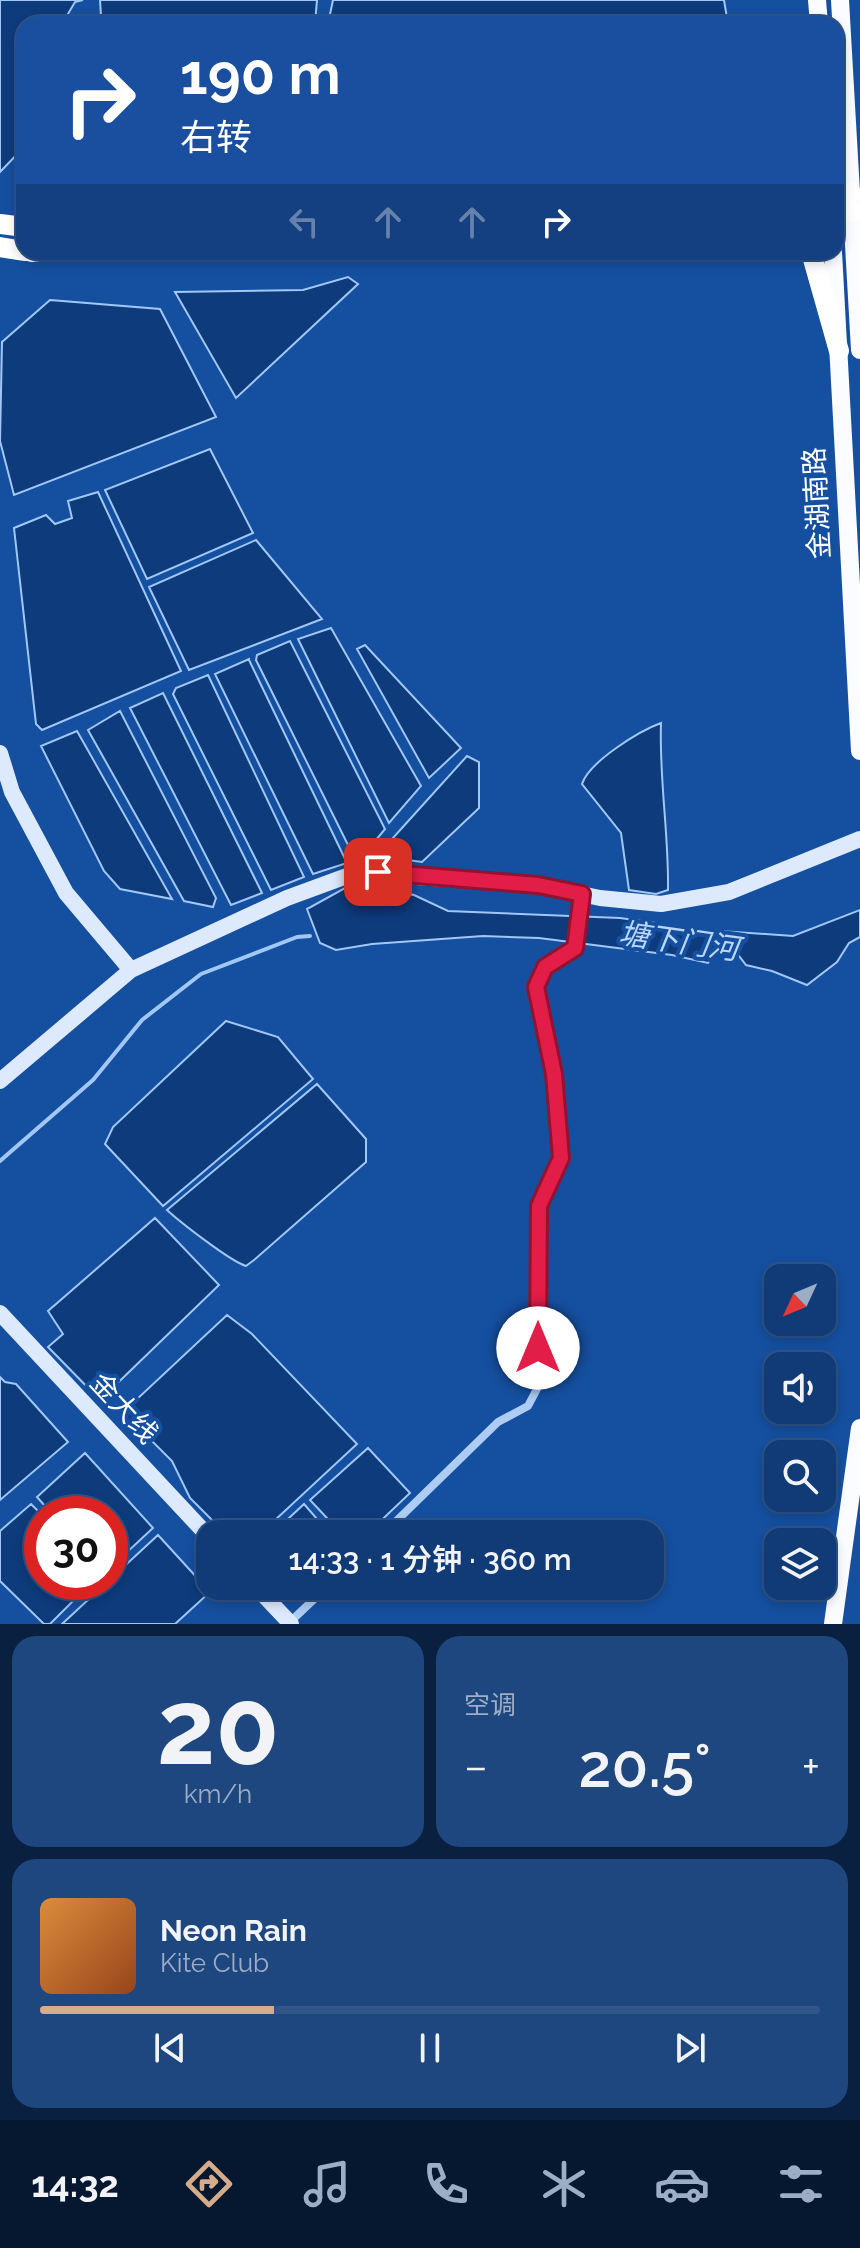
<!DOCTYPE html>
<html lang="zh">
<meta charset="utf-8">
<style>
:root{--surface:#103b77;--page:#1e467f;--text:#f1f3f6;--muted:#9cadc6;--line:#305589;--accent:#d6ab8b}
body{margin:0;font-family:Raleway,"Noto Sans SC",sans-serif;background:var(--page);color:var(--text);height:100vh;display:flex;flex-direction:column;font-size:30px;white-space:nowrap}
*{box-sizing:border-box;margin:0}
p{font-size:26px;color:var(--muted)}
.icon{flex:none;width:44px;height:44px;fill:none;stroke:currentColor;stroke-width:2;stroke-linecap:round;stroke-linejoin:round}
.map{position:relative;height:1624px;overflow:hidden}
.sheet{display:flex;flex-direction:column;gap:12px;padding:12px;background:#092041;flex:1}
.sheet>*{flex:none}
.top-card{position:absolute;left:16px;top:16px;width:828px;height:244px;border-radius:24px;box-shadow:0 4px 12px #0003,0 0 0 2px var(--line);background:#1a4fa0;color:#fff;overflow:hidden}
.needle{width:52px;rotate:226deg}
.controls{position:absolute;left:764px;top:1264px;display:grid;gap:16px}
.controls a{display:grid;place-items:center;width:72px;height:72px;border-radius:16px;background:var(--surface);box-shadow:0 4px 12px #0003,0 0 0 2px var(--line);font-size:40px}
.speed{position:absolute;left:24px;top:1496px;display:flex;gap:16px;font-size:40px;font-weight:700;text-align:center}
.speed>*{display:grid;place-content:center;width:104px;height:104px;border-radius:50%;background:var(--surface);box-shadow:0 4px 12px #0003,0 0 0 2px var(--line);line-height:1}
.speed .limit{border:12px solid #d22;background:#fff;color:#111}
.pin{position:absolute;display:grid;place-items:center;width:68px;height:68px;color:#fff;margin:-34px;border-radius:16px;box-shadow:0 4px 12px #0006}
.me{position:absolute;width:88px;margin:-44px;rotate:0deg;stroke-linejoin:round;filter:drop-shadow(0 0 6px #0008)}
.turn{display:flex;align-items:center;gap:28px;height:168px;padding:0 32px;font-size:36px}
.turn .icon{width:104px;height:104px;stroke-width:2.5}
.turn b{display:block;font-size:56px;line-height:68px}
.lanes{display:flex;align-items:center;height:76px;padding:0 32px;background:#0003;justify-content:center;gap:40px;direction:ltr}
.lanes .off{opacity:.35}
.big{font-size:60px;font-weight:600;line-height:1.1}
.sheet .card{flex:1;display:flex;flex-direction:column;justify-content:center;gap:12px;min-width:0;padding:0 28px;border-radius:24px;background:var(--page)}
.sheet .dial{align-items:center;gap:0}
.dial b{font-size:104px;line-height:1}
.song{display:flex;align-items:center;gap:24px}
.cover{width:96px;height:96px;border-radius:12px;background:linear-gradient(135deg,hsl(30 70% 55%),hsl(20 70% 35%))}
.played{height:8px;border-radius:4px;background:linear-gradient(90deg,var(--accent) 30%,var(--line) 30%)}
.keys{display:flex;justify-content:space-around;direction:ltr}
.heat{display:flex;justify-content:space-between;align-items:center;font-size:44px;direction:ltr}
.sheet .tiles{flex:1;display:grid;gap:12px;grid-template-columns:1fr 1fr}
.card:last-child{grid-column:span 2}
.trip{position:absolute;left:196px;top:1520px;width:468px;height:80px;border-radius:24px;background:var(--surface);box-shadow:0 4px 12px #0003,0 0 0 2px var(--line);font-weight:600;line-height:80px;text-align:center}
.menu{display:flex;height:128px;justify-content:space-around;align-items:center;background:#061830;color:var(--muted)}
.menu .icon{width:56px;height:56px}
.menu .selected{color:var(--accent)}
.menu b{font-size:36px;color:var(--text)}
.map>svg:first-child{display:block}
.water{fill:#0d3b7c;stroke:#a0c7f6;stroke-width:2}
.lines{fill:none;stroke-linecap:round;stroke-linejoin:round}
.stream{stroke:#a0c7f6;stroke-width:4}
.street{stroke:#adccf4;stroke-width:8}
.secondary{stroke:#ddeafd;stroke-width:16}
.primary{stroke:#fafcff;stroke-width:18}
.highway{stroke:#fff;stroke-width:20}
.route-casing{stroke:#92132f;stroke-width:20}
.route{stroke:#e11d48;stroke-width:14}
.labels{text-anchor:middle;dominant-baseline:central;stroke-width:8;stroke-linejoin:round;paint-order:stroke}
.street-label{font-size:28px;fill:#fff;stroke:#154f9f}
.water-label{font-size:30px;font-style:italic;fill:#bad6fa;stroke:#154f9f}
</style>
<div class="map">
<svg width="860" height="1624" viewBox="0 0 860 1624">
<rect width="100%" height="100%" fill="#154f9f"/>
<!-- water -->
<path class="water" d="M0 0H83L75 2 62 24H24V147L0 172Z
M100 0H317L315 24H121L101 16Z
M333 0H724L728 24H328Z
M348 277 358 284 236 398 175 292 303 290Z
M50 300 160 309 216 417 14 495 0 441 2 342Z
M210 449 253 533 147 579 105 490Z
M98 492 181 671 42 730 36 724 14 528 46 515 55 524 72 518 68 501Z
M256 540 322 619 189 670 149 587Z
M331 628 421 786 389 823 298 639Z
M290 641 385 829 362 857 355 859 256 660 257 655Z
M365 645 461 748 429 778 357 649Z
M249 659V660L347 863 313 874 215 674Z
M208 675 304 877 271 890 173 694 176 688Z
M163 693 262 893 231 905 130 708Z
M120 711 216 898 213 907 184 901 88 730Z
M661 723C659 780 669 834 668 890L656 894 629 890 621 833 582 784C589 762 639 731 661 723Z
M77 731 172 899 120 889 104 871 41 746Z
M467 756 479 762V808L422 862 393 858 383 849Z
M345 888 381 889 414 895 448 911 620 918 706 930 793 936 860 910V937L849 943 837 962 807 985 772 971 746 965 739 956 715 953 708 963 672 955 539 938 483 936 372 944 336 950 320 943 307 909Z
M226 1021 278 1037 313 1079 163 1206 105 1144 113 1127Z
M317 1084 366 1139V1162L254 1260 246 1266C230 1261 180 1222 167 1210Z
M155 1218 219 1285 100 1400 48 1347 63 1334 48 1311Z
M227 1315 252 1334 357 1444 260 1534H226L190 1498 172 1461 151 1440 136 1433 121 1414Z
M0 1377 5 1382 16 1384 68 1442 0 1500Z
M368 1448 410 1493 367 1534H342L310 1500Z
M85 1453 153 1528 110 1568V1514H52L37 1497Z
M31 1504 42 1515V1582H92L50 1624H44L0 1581V1531Z
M304 1504 330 1534H272Z
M158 1535 210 1592 175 1624H62Z"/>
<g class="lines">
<!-- stream -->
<path class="stream" d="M0 1161 93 1080 142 1020 201 974 297 937 310 936"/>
<!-- street -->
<path class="street" d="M383 1534 498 1422 528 1406 538 1387 539 1206 561 1158 554 1074 536 987 545 967 575 948 582 894
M290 1622 328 1586"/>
<!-- secondary -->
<path class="secondary" d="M0 753 12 792 66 893 131 970
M0 1081 131 970 287 898 355 873 538 885 600 898 661 904 729 892 860 839
M0 1313 210 1538
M255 1586 291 1624"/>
<!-- primary -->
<path class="primary" d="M817 0 819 24
M840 0 860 350
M833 252 860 751
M833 1624 860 1428"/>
<!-- highway -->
<path class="highway" d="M836 194 851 193
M836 212H853
M0 224 24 227
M0 247 24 251
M31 252H71
M811 252 839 351"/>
</g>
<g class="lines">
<defs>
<path id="route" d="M378 872 538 885 582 894 575 948 545 967 536 987 554 1074 561 1158 539 1206 538 1348"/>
</defs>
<!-- route casing -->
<use href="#route" class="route-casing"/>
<!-- route -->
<use href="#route" class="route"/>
</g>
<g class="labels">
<!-- street labels -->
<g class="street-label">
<text transform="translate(817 503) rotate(-93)">金湖南路</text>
<text transform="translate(124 1408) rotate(47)">金大线</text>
</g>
<!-- water labels -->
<g class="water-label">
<text transform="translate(679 941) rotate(8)">塘下门河</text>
</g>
</g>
</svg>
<div class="controls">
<a><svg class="needle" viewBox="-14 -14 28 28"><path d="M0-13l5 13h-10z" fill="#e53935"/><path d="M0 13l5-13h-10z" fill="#9cadc6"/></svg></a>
<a><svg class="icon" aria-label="sound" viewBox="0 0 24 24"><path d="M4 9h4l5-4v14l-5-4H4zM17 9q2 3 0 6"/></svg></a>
<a><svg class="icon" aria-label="search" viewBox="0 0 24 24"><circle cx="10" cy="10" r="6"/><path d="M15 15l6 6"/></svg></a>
<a><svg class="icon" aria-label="layers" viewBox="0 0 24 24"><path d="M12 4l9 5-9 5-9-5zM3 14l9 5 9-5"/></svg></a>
</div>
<div class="speed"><div class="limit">30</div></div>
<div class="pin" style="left:378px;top:872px;background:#d93025"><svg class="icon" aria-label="arrive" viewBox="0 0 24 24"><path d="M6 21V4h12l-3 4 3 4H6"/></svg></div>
<svg class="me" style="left:538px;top:1348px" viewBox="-20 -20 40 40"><circle r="19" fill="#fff"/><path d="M0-13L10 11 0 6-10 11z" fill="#e11d48"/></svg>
<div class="trip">14:33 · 1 分钟 · 360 m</div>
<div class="top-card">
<div class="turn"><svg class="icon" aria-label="right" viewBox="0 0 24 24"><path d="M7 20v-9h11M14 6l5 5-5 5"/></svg><div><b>190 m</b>右转</div></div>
<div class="lanes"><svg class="icon off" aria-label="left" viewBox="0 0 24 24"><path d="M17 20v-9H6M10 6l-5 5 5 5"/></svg><svg class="icon off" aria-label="ahead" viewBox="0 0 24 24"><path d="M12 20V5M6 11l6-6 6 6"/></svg><svg class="icon off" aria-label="ahead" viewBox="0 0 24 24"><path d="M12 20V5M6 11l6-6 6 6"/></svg><svg class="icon" aria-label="right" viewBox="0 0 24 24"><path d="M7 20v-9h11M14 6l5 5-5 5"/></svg></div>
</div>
</div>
<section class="sheet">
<div class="tiles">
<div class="card dial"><b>20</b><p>km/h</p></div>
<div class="card"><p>空调</p>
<div class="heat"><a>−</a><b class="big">20.5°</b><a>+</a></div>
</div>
<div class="card">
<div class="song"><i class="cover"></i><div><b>Neon Rain</b><p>Kite Club</p></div></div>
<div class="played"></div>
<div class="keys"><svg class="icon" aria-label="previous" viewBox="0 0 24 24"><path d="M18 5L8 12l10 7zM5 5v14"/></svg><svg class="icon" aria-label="pause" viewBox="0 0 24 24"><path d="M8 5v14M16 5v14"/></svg><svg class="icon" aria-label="next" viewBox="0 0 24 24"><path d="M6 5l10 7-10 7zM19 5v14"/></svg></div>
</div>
</div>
</section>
<nav class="menu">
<b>14:32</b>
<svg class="icon selected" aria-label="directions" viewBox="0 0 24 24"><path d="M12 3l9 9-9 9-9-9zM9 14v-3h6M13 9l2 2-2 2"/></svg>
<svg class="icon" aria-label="music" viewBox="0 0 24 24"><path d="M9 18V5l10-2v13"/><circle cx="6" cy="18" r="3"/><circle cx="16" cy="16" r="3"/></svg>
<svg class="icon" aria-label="phone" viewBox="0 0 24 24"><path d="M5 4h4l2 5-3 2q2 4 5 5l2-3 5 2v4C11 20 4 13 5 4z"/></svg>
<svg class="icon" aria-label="climate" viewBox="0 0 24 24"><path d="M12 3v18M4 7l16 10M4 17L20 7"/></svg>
<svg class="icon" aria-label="car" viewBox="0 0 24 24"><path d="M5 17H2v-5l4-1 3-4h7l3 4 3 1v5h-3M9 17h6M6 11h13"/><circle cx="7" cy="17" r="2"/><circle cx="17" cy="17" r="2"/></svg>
<svg class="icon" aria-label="filters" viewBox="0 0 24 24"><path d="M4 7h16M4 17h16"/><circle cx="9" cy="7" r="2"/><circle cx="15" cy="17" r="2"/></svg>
</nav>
